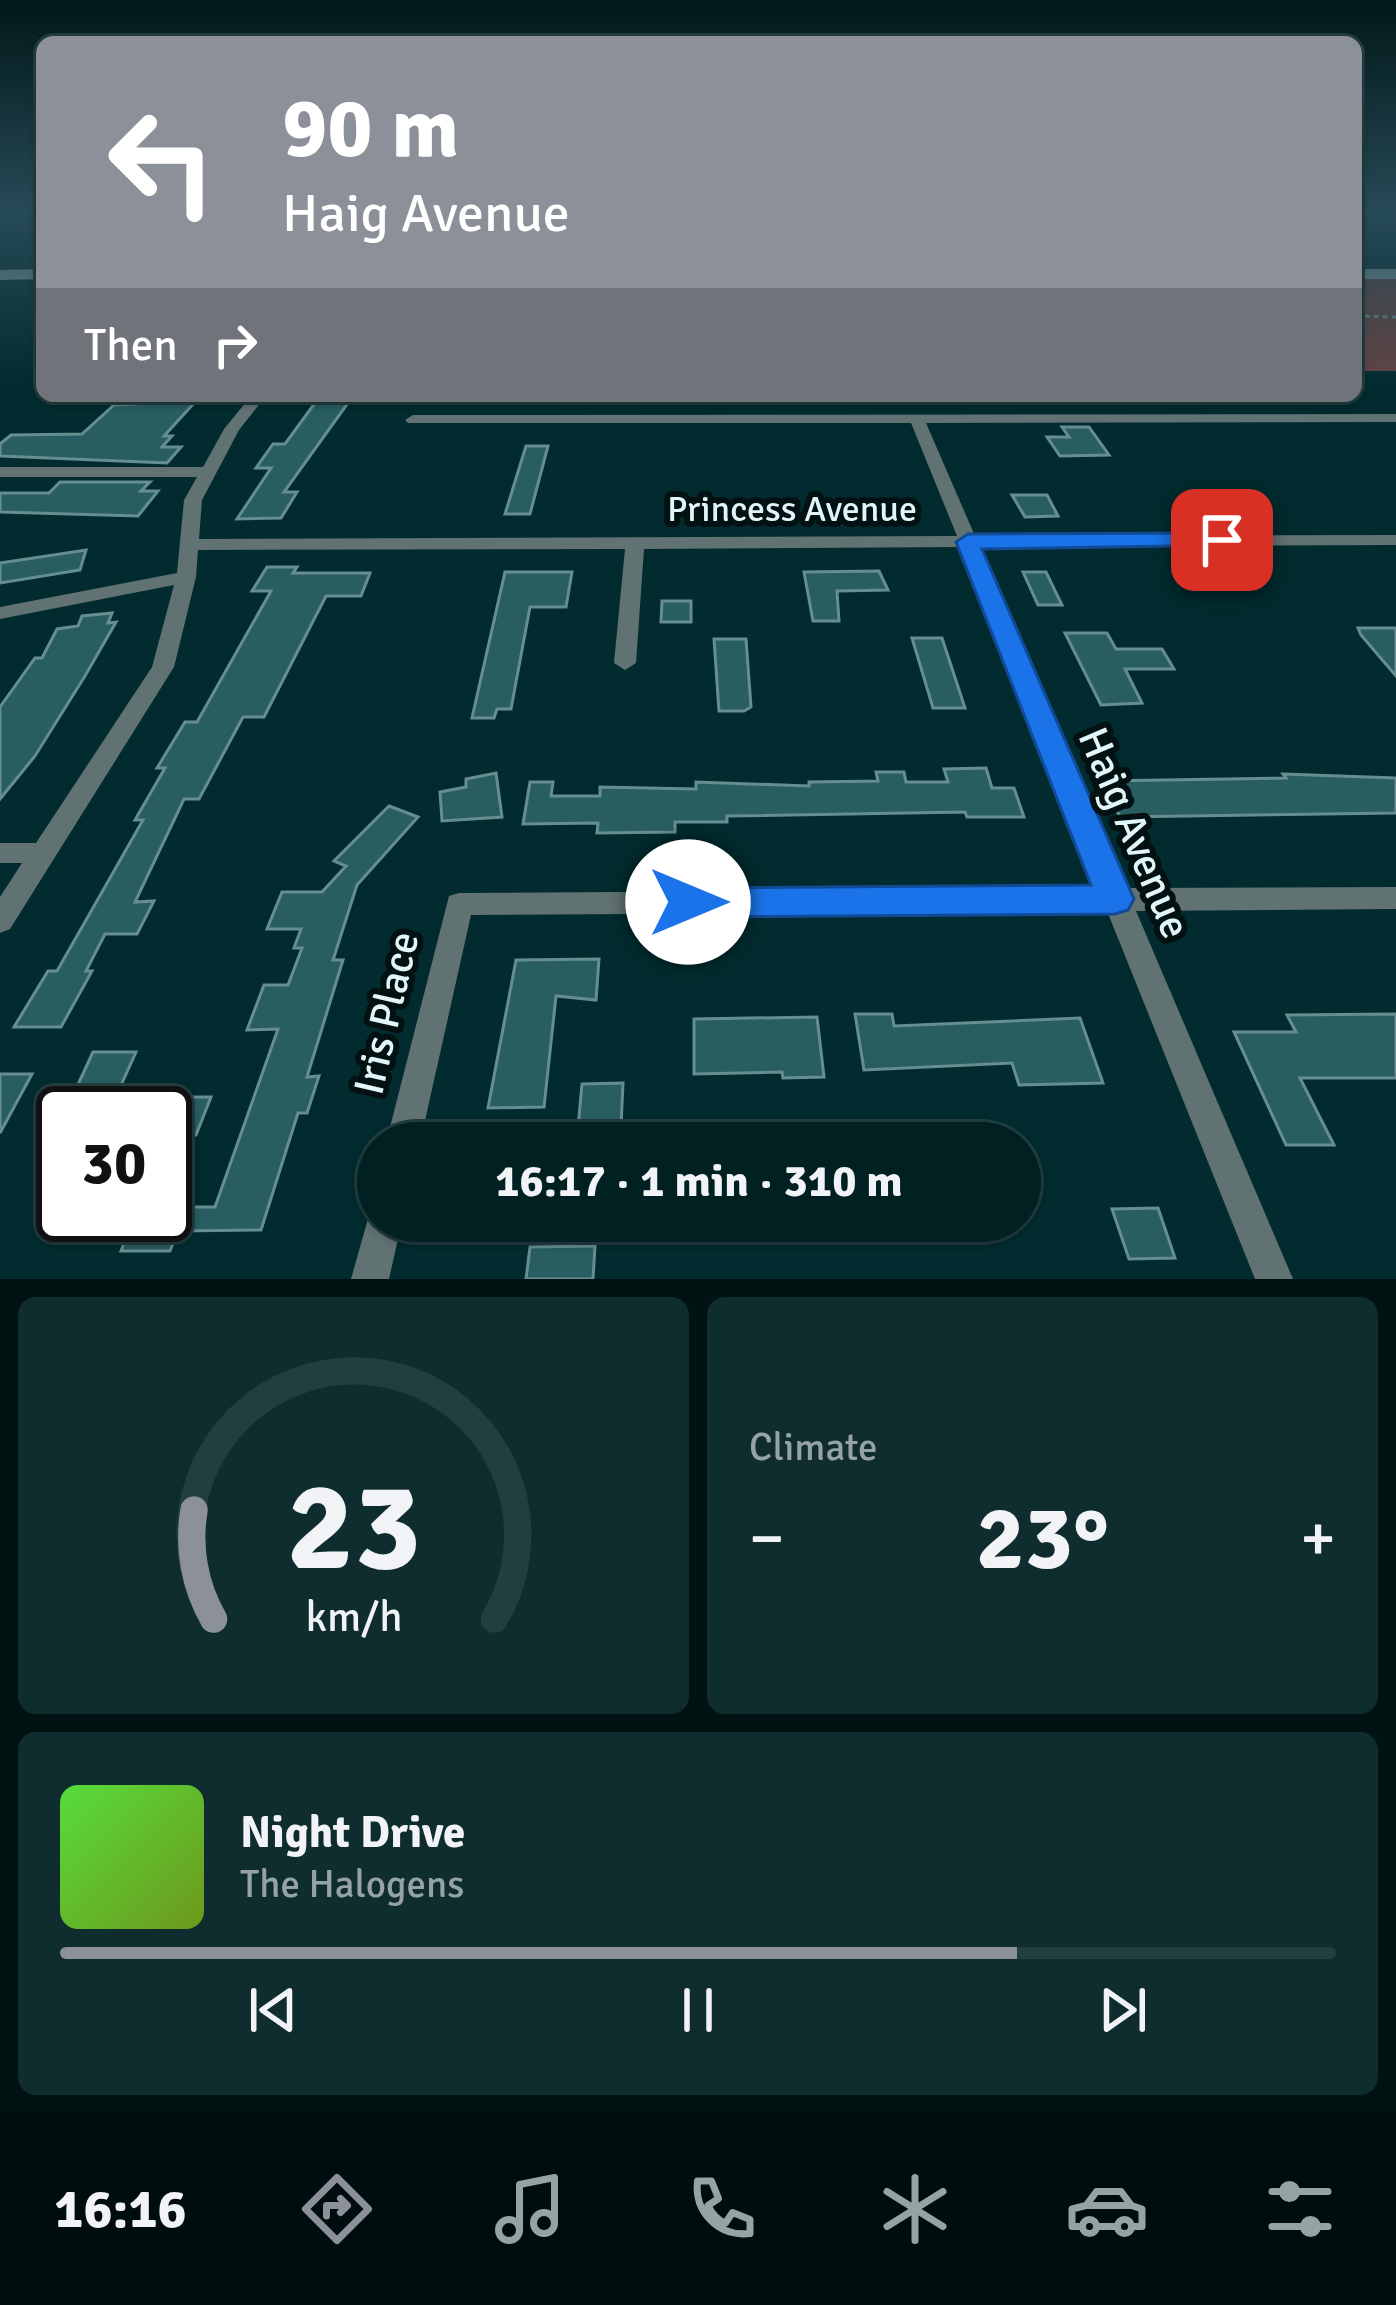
<!DOCTYPE html>
<meta charset="utf-8">
<style>
:root{--surface:#012022;--page:#0f2d2f;--text:#f1f3f6;--muted:#96a3a5;--line:#233e40;--accent:#8c9099}
body{margin:0;font-family:Signika,sans-serif;background:var(--page);color:var(--text);height:100vh;display:flex;flex-direction:column;font-size:45px;white-space:nowrap}
*{box-sizing:border-box;margin:0}
p{font-size:39px;color:var(--muted)}
.icon{flex:none;width:66px;height:66px;fill:none;stroke:currentColor;stroke-width:2;stroke-linecap:round;stroke-linejoin:round}
.map{position:relative;height:1279px;overflow:hidden}
.side{display:flex;flex-direction:column;gap:18px;padding:18px;background:#011213;flex:1}
.side>*{flex:none}
.hud{position:absolute;left:36px;top:36px;width:1326px;height:366px;border-radius:18px;box-shadow:0 3px 9px #0004,0 0 0 3px var(--line);background:#8c9099;color:#fff;overflow:hidden}
.speed{position:absolute;left:36px;top:1086px;display:flex;gap:24px;font-size:60px;font-weight:700;text-align:center}
.speed>*{display:grid;place-content:center;width:156px;height:156px;border-radius:50%;background:var(--surface);box-shadow:0 3px 9px #0004,0 0 0 3px var(--line);line-height:1}
.speed .limit{border:6px solid #111;border-radius:18px;background:#fff;color:#111}
.pin{position:absolute;display:grid;place-items:center;width:102px;height:102px;color:#fff;margin:-51px;border-radius:24px;box-shadow:0 6px 18px #0006}
.me{position:absolute;width:132px;margin:-66px;rotate:90deg;stroke-linejoin:round;filter:drop-shadow(0 0 9px #0008)}
.turn{display:flex;align-items:center;gap:42px;height:252px;padding:0 48px;font-size:54px}
.turn .icon{width:156px;height:156px;stroke-width:2.5}
.turn b{display:block;font-size:84px;line-height:102px}
.then{display:flex;align-items:center;height:114px;padding:0 48px;background:#0003;gap:24px;font-size:45px}
.big{font-size:90px;font-weight:700;line-height:1.1}
.side .card{flex:1;display:flex;flex-direction:column;justify-content:center;gap:18px;min-width:0;padding:0 42px;border-radius:18px;background:var(--page)}
.side .dial{align-items:center;gap:0}
.dial svg{height:312px;overflow:visible;fill:none;stroke:var(--line);stroke-width:7;stroke-linecap:round;text-anchor:middle}
.dial text{fill:var(--text);stroke:none}
.song{display:flex;align-items:center;gap:36px}
.cover{width:144px;height:144px;border-radius:18px;background:linear-gradient(135deg,hsl(110 70% 55%),hsl(80 70% 35%))}
.played{height:12px;border-radius:6px;background:linear-gradient(90deg,var(--accent) 75%,var(--line) 75%)}
.keys{display:flex;justify-content:space-around;direction:ltr}
.heat{display:flex;justify-content:space-between;align-items:center;font-size:66px;direction:ltr}
.side .tiles{flex:1;display:grid;gap:18px;grid-template-columns:1fr 1fr}
.card:last-child{grid-column:span 2}
.trip{position:absolute;left:357px;top:1122px;width:684px;height:120px;border-radius:60px;background:var(--surface);box-shadow:0 3px 9px #0004,0 0 0 3px var(--line);font-weight:700;line-height:120px;text-align:center}
.tabs{display:flex;height:192px;justify-content:space-around;align-items:center;background:#000d0e;color:var(--muted)}
.tabs .icon{width:84px;height:84px}
.tabs .on{color:var(--accent)}
.tabs b{font-size:54px;color:var(--text)}
.map>svg:first-child{display:block}
.green{fill:#634341}
.building{fill:#285d61;stroke:#668e91;stroke-width:3}
.lines{fill:none;stroke-linecap:round;stroke-linejoin:round}
.path{stroke:#69898b;stroke-width:3;stroke-dasharray:4.5 4.5;stroke-linecap:butt}
.street{fill:#617273;fill-rule:evenodd}
.secondary{fill:#839d9f;fill-rule:evenodd}
.route{fill:#1a73e8;stroke:#114b97;stroke-width:3}
.labels{text-anchor:middle;dominant-baseline:central;stroke-width:12;stroke-linejoin:round;paint-order:stroke}
.street-label{font-size:36px;fill:#e1f6f8;stroke:#031112}
.near-street-label{font-size:42px;fill:#e1f6f8;stroke:#031112}
</style>
<div class="map">
<svg width="1396" height="1279" viewBox="0 0 1396 1279">
<rect width="100%" height="100%" fill="#012b2e"/>
<!-- green -->
<path class="green" d="M1356 277H1396V371H1356Z"/>
<!-- building -->
<path class="building" d="M320 396H353L284 492H297L281 518 237 519 271 468H256L273 444H285Z
M196 401 164 436H172L162 447H181L167 463 0 456V444L11 435 82 434 114 405Z
M1062 427H1089L1109 455 1060 456 1047 437H1069Z
M526 446H548L530 514H505Z
M60 482H150L141 491H158L138 516 0 512V493H49Z
M1012 495H1047L1058 516 1025 517Z
M86 550 80 570 0 583V563Z
M267 567H297L293 573H370L361 596H326L264 717H243L199 799H184L135 902 154 901 137 934H105L86 971H92L61 1027H14L48 971H57L143 820H135L165 768H157L185 722H197L271 591H252Z
M879 571 888 590 837 591 839 621H813L804 572Z
M505 572H572L566 607H530L511 709H497L494 718H472Z
M1023 572H1046L1062 605H1038Z
M662 601H691V622H661Z
M112 613 108 623 116 622 85 676 35 756 0 799V707L35 658H42L57 629 78 626 82 616Z
M1358 628H1396V676L1361 635Z
M1065 633H1107L1116 649H1162L1174 669H1125L1142 703 1101 705Z
M912 638H942L965 708H933Z
M714 639H746L751 707 744 711H719Z
M986 768 992 788H1014L1024 817H967L965 812 727 816V822H675V832L597 833 598 823 523 824 530 782H553L551 796H600V787L696 789V782L809 786V782L878 781 876 772H904L906 782H948L944 769Z
M496 773 502 817 442 821 440 792 466 787V779Z
M1283 774 1396 778V813L1120 817 1103 781 1286 778Z
M389 806 418 817 357 885 333 960H343L307 1077 319 1076 307 1113H298L261 1230 178 1231 170 1251H121L135 1215H165V1207H215L278 1029 247 1030 264 985H288L302 948H294L301 929H267L282 892H322L346 866 334 861Z
M599 959 596 1000 556 996 544 1107 488 1108 516 960Z
M855 1014H892L894 1026 1080 1018 1103 1083 1019 1085 1012 1063 864 1070Z
M1396 1014V1078H1300L1334 1145H1286L1234 1032H1296L1287 1015Z
M817 1017 824 1077 783 1078 782 1072 694 1074V1019Z
M93 1052H136L118 1092 74 1093Z
M0 1074H32L0 1133Z
M623 1083 621 1127 578 1128 582 1084Z
M165 1097H211L196 1135H165Z
M1158 1208 1175 1258 1129 1259 1112 1209Z
M595 1246 593 1279H526L530 1247Z"/>
<g class="lines">
<!-- path -->
<path class="path" d="M1356 316 1396 317"/>
<!-- street -->
<path class="street" d="M251 396H266L239 430 202 500 199 539 957 536 911 423H408L405 420 413 415 1396 414V422L926 423 975 536 1396 535V545L980 547 1126 888 1396 887V909L1136 911 1293 1279H1255L1107 911 471 915 420 1143H386L449 896 459 893 1098 889 961 547 644 549 636 663 625 670 614 663 625 549 198 550 196 577 174 667 10 929 0 933V897L22 863H0V843H36L152 667 174 585 0 619V607L177 573 184 500 197 477H0V467H203L224 429Z
M378 1205V1221H402L389 1279H351L371 1208Z"/>
<!-- secondary -->
<path class="secondary" d="M42 269V279L0 280V270Z
M1356 269H1396V279H1356Z"/>
</g>
<!-- sky -->
<linearGradient id="sky" x2="0" y2="1"><stop stop-color="#011819"/><stop offset="0.54" stop-color="#274a57"/><stop offset="1" stop-color="#274a57" stop-opacity="0"/></linearGradient>
<rect width="1396" height="391" fill="url(#sky)"/>
<!-- route -->
<path class="route" d="M1222 533 1231 535V545L982 549 1134 899 1128 910 1115 914 688 917 675 913 670 902 675 892 688 888 1091 885 956 542 968 534Z"/>
<g class="labels">
<!-- street labels -->
<g class="street-label">
<text x="792" y="509">Princess Avenue</text>
</g>
<!-- near-street labels -->
<g class="near-street-label">
<text transform="translate(1134 833) rotate(67)">Haig Avenue</text>
<text transform="translate(387 1013) rotate(-77)">Iris Place</text>
</g>
</g>
</svg>
<div class="speed"><div class="limit">30</div></div>
<div class="pin" style="left:1222px;top:540px;background:#d93025"><svg class="icon" aria-label="arrive" viewBox="0 0 24 24"><path d="M6 21V4h12l-3 4 3 4H6"/></svg></div>
<svg class="me" style="left:688px;top:902px" viewBox="-20 -20 40 40"><circle r="19" fill="#fff"/><path d="M0-13L10 11 0 6-10 11z" fill="#1a73e8"/></svg>
<div class="trip">16:17 · 1 min · 310 m</div>
<div class="hud">
<div class="turn"><svg class="icon" aria-label="left" viewBox="0 0 24 24"><path d="M17 20v-9H6M10 6l-5 5 5 5"/></svg><div><b>90 m</b>Haig Avenue</div></div>
<div class="then">Then<svg class="icon" aria-label="right" viewBox="0 0 24 24"><path d="M7 20v-9h11M14 6l5 5-5 5"/></svg></div>
</div>
</div>
<section class="side">
<div class="tiles">
<div class="card dial"><svg viewBox="0 0 100 80">
<path d="M14 69A42 42 0 1 1 86 69"/>
<path d="M14 69A42 42 0 0 1 9 41" stroke="#8c9099"/>
<text x="50" y="56" font-size="32" font-weight="700">23</text>
<text x="50" y="72" font-size="11">km/h</text>
</svg></div>
<div class="card"><p>Climate</p>
<div class="heat"><a>−</a><b class="big">23°</b><a>+</a></div>
</div>
<div class="card">
<div class="song"><i class="cover"></i><div><b>Night Drive</b><p>The Halogens</p></div></div>
<div class="played"></div>
<div class="keys"><svg class="icon" aria-label="previous" viewBox="0 0 24 24"><path d="M18 5L8 12l10 7zM5 5v14"/></svg><svg class="icon" aria-label="pause" viewBox="0 0 24 24"><path d="M8 5v14M16 5v14"/></svg><svg class="icon" aria-label="next" viewBox="0 0 24 24"><path d="M6 5l10 7-10 7zM19 5v14"/></svg></div>
</div>
</div>
</section>
<nav class="tabs">
<b>16:16</b>
<svg class="icon on" aria-label="directions" viewBox="0 0 24 24"><path d="M12 3l9 9-9 9-9-9zM9 14v-3h6M13 9l2 2-2 2"/></svg>
<svg class="icon" aria-label="music" viewBox="0 0 24 24"><path d="M9 18V5l10-2v13"/><circle cx="6" cy="18" r="3"/><circle cx="16" cy="16" r="3"/></svg>
<svg class="icon" aria-label="phone" viewBox="0 0 24 24"><path d="M5 4h4l2 5-3 2q2 4 5 5l2-3 5 2v4C11 20 4 13 5 4z"/></svg>
<svg class="icon" aria-label="climate" viewBox="0 0 24 24"><path d="M12 3v18M4 7l16 10M4 17L20 7"/></svg>
<svg class="icon" aria-label="car" viewBox="0 0 24 24"><path d="M5 17H2v-5l4-1 3-4h7l3 4 3 1v5h-3M9 17h6M6 11h13"/><circle cx="7" cy="17" r="2"/><circle cx="17" cy="17" r="2"/></svg>
<svg class="icon" aria-label="filters" viewBox="0 0 24 24"><path d="M4 7h16M4 17h16"/><circle cx="9" cy="7" r="2"/><circle cx="15" cy="17" r="2"/></svg>
</nav>
